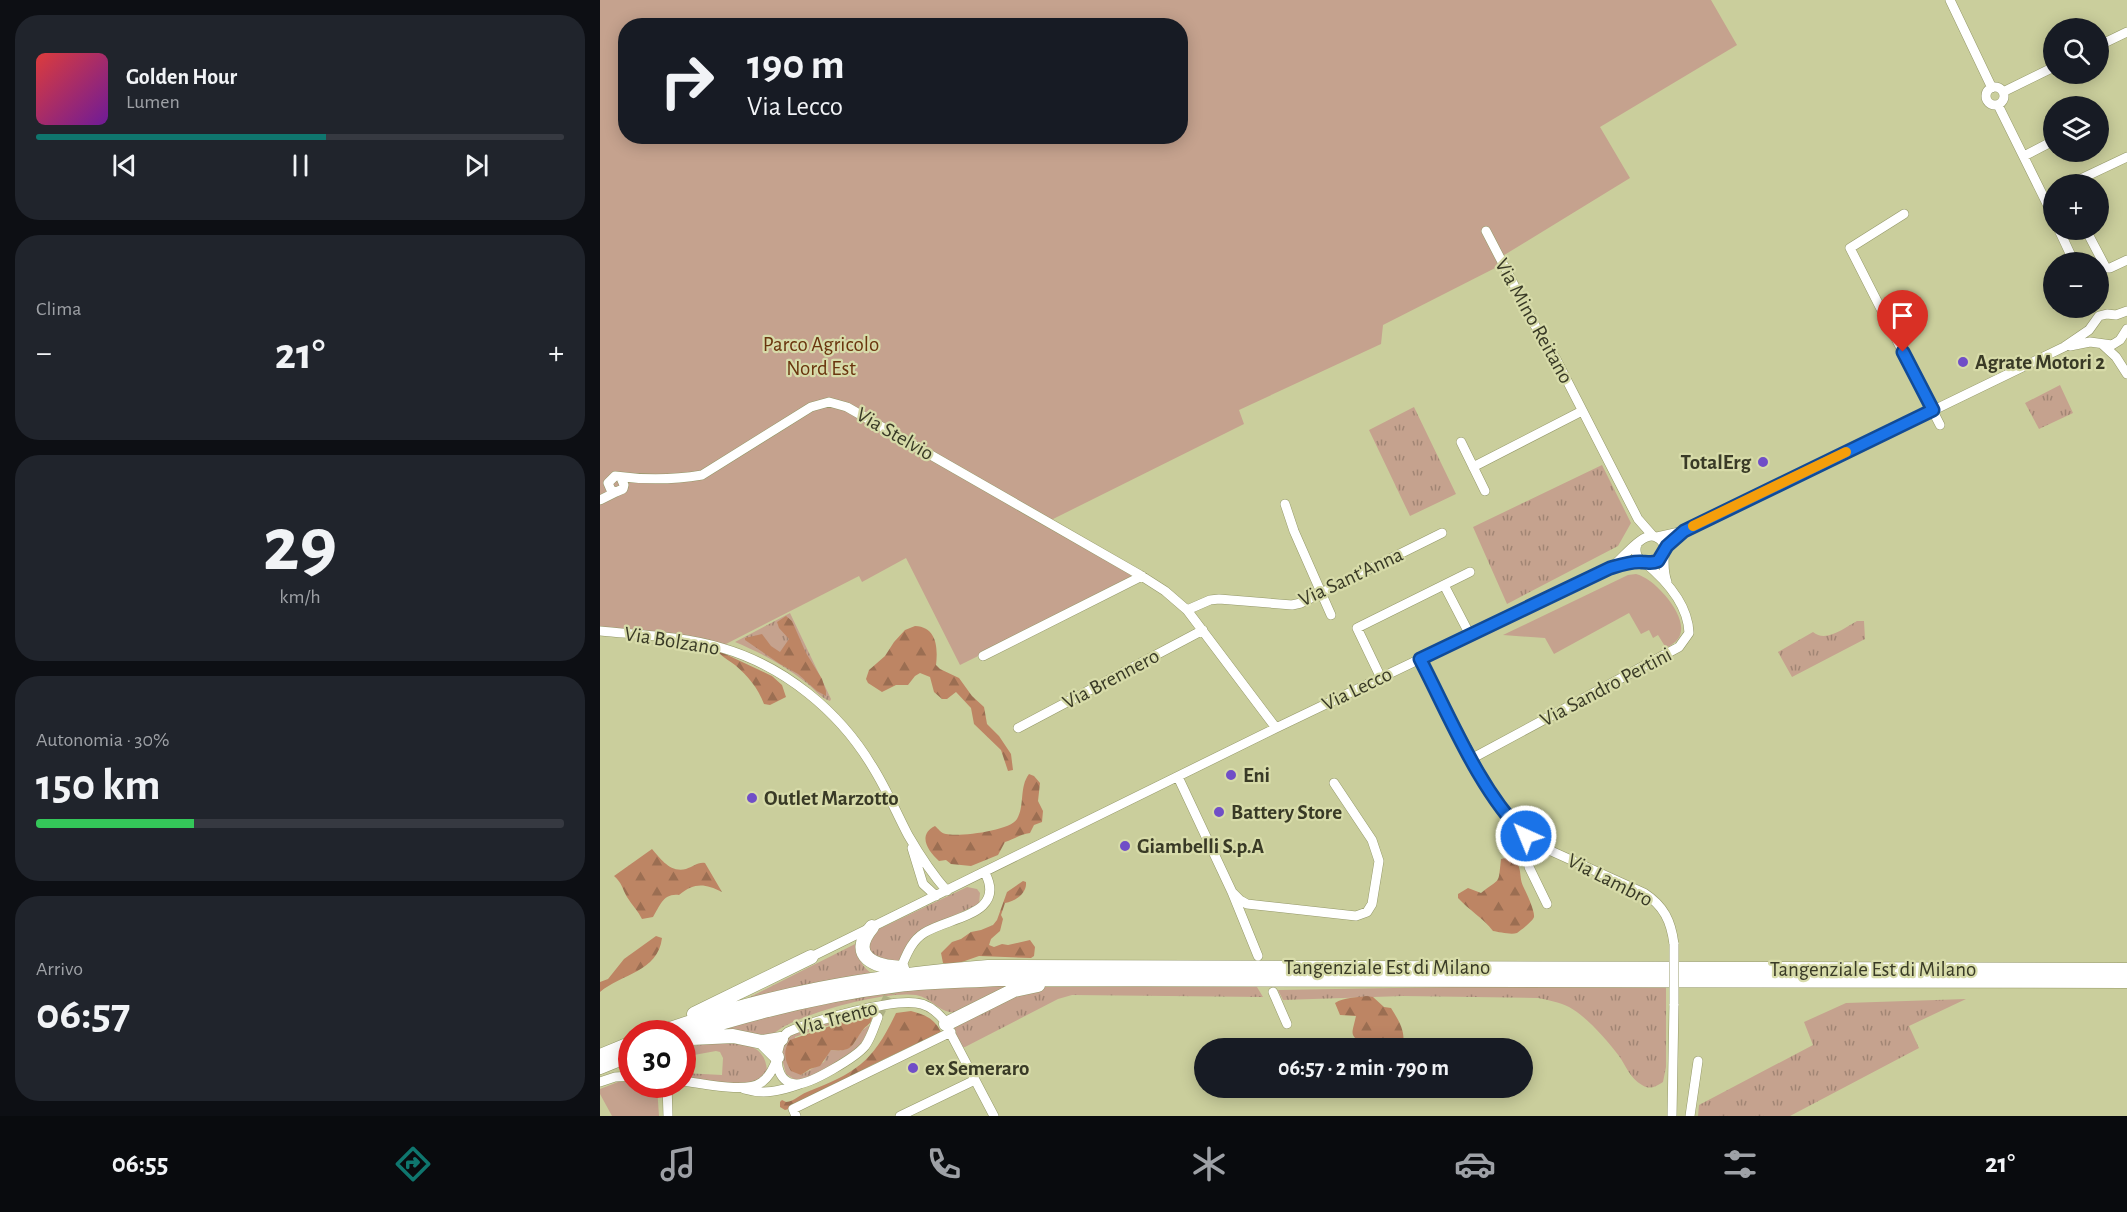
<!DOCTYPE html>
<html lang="it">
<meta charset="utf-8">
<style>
:root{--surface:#171b24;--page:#20242c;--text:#f1f3f6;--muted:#9ea1a6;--line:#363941;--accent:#0f766e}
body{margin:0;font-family:"Alegreya Sans",sans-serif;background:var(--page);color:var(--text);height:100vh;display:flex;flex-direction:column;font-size:22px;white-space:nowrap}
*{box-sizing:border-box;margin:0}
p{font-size:20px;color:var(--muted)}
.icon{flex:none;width:33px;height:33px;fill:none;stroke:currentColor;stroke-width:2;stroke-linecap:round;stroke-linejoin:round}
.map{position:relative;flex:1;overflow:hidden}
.side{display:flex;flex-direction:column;gap:15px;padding:15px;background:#0d0f14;width:600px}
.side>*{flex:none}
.top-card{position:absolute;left:18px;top:18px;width:570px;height:126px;border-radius:24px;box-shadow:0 3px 15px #0003;background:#171b24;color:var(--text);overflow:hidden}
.controls{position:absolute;left:1443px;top:18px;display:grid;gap:12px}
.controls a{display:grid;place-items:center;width:66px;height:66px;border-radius:50%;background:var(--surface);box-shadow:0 3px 15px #0003;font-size:30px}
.speed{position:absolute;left:18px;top:1020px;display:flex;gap:12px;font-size:30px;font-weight:700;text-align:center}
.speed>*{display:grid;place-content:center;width:78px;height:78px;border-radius:50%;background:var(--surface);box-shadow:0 3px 15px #0003;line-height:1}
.speed .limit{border:9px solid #d22;background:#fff;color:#111}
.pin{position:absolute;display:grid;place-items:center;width:51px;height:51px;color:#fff;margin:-62px -26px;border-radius:50% 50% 50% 0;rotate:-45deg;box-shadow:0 0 6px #0007}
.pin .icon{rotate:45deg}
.me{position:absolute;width:66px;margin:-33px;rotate:316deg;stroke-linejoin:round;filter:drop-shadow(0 0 4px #0008)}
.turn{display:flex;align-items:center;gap:21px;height:126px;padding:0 30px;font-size:27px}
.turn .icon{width:78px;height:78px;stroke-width:2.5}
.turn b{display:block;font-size:42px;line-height:51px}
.big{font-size:45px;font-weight:600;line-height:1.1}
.side .tile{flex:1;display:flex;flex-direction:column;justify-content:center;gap:9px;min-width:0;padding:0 21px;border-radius:24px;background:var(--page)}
.side .dial{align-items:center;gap:0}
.dial b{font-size:78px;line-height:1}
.song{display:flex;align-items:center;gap:18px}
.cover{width:72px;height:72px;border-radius:9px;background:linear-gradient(135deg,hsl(0 70% 55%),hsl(280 70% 35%))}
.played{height:6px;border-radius:3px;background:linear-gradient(90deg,var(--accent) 55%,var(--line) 55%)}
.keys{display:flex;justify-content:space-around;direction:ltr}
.heat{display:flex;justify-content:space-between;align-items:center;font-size:33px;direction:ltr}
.charge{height:9px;border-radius:4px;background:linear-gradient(90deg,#34c759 30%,var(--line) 0)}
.trip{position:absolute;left:594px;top:1038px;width:339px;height:60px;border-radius:30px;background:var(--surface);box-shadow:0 3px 15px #0003;font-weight:600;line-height:60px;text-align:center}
.tabs{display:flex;height:96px;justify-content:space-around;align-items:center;background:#090b0e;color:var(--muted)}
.tabs .icon{width:42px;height:42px}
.tabs .active{color:var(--accent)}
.tabs b{font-size:27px;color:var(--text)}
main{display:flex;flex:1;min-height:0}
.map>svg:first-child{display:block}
.grass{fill:url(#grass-tufts)}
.forest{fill:url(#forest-firs)}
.park{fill:#c5a28e;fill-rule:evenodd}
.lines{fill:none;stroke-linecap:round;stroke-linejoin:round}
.minor-tunnel{stroke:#adb084;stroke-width:9;stroke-dasharray:9 4.5;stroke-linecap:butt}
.minor-casing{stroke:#949868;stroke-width:10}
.highway-casing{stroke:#949868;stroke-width:15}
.minor{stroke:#fff;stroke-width:9}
.highway{stroke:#fff;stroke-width:14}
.minor-bridge-casing{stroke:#949868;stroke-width:10;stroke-linecap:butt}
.minor-bridge{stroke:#fff;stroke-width:9}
.route-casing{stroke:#114b97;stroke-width:15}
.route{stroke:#1a73e8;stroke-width:10}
.slow{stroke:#f59e0b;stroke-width:10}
.poi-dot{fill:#704ec7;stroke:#d7dba9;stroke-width:2}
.labels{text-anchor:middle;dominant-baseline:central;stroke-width:4.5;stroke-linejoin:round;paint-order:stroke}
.street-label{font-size:21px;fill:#393a26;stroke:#d7dba9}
.park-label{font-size:21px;fill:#6a350e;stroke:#d7dba9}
.poi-label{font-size:21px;font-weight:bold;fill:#393a26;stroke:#d7dba9;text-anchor:start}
</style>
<main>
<section class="side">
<div class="tile">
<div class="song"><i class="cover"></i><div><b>Golden Hour</b><p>Lumen</p></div></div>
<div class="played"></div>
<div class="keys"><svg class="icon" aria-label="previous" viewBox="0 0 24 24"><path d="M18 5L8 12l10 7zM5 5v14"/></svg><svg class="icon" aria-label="pause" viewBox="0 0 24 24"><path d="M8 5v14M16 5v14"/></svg><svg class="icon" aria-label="next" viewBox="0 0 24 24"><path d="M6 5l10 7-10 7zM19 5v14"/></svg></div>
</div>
<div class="tile"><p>Clima</p>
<div class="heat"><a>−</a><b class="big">21°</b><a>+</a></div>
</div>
<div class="tile dial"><b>29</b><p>km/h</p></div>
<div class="tile"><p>Autonomia · 30%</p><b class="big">150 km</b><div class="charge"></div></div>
<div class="tile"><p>Arrivo</p><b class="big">06:57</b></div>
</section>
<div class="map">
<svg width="1527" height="1116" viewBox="0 0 1527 1116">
<defs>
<pattern id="grass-tufts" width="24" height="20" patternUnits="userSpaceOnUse" patternTransform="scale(1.5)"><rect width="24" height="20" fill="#c5a28e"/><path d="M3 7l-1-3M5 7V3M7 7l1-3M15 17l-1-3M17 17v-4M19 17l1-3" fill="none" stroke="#a18574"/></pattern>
<pattern id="forest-firs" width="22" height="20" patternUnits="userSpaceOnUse" patternTransform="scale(1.5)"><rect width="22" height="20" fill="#bd8564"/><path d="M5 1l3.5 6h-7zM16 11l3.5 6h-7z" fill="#9b6e52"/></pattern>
</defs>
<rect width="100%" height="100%" fill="#cace9c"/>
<!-- grass -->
<path class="grass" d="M1460 385 1473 413 1439 429 1425 403Z
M814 407 856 494 810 516 769 430Z
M1002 465 1031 523 1018 546 907 604 873 527Z
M190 613 231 699 230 701C220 698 213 687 204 681 184 665 159 652 135 642Z
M1257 621H1264L1265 639 1192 677 1178 652 1213 632C1226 643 1244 628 1257 621Z
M367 887 377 889 380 893 379 904 324 929 308 943 297 966 279 964 266 945 277 930Z
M259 942C257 956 260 965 271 973L227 981 140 1002Z
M419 982 358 1012C340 1015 333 998 316 995 285 991 217 1010 189 1024 182 1027 176 1032 169 1037L126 1030 129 1023 269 991Z
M534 986 657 987 663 997 472 995 458 999 365 1047H362L354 1032 355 1027 415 994 441 987Z
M910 986 1066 987V1067L1063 1082C1055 1087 1050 1090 1042 1085 1030 1078 1026 1066 1019 1056 1007 1040 986 1016 969 1007 959 1002 948 1000 938 998L803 996 683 1000 678 990Z
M1366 999 1309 1026 1319 1048 1190 1116H1098L1099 1105 1213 1045 1204 1022 1246 1003Z
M255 1016 195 1037 201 1075 224 1062 227 1054 231 1050C261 1053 251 1035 270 1025 267 1032 264 1040 259 1046 246 1063 217 1074 197 1081L186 1074 181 1055 185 1040 196 1032Z
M116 1042C139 1044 165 1041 167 1071L159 1081 141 1085 83 1079V1073L122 1075 123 1058 120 1052 116 1051 83 1057 82 1048Z"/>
<!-- forest -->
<path class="forest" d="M186 616 192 621 206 653 222 679 226 691V696L217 691 198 674 180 664 145 640V638L162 634 171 646 180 652 189 639 179 628 177 622Z
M315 626C337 627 338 648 336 665L340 669 359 678 372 696 384 707 387 724 399 736 411 754 413 770 408 771 401 750 374 724 371 708 356 692 347 699H342L334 692 330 677 320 673 315 676 308 685H296L282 692 268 683 266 679 269 670 285 656 294 642 305 630Z
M121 652 172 676 182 685 186 697 170 705 164 704C158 688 148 676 135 665 130 661 124 658 119 653Z
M429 774 434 776 440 783 438 801 443 811 442 822 434 825 430 833C420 834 415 839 405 842L398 855 371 866 351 864 346 860 339 861C328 851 317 835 335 826 339 829 340 833 346 834 359 837 410 831 417 819 425 806 419 787 429 774Z
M52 849C61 859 70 873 86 869 93 867 97 862 105 863L122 892C104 883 94 883 79 895 63 893 60 906 53 917L42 919C38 911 32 905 27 897 22 888 22 883 14 876Z
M910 857C924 866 918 874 923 886 926 892 935 911 934 917 933 921 921 930 917 933 911 935 899 932 893 931 883 918 869 910 858 898V894L868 888 881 893C901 877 898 886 901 859Z
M423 881 426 882C427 893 416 901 405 903L401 915 403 919 400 931 391 939 389 945 394 947 402 944 408 945 430 940 435 947 434 956 431 958 379 956 359 963 346 964 343 963 341 953 352 942 361 939 371 932 381 930 393 925 397 920 407 892Z
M56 936 62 938C58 972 21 974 0 992V982L8 979 24 959Z
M766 996 773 997 784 1007 791 1008C799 1021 807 1033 802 1048H767C749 1033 751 1038 756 1016L740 1015 735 1003C744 997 756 998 766 996Z
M311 1011C325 1015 334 1018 341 1032L272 1065 192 1108 185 1110 180 1107V1102L182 1100 186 1102C195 1101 199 1095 207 1092 256 1073 273 1062 296 1013Z
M262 1015H272C272 1025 267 1024 262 1031 251 1047 252 1052 231 1050L220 1066 210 1069 201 1075 191 1071C184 1060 183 1050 190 1040Z"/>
<!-- park -->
<path class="park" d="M0 0H1111L1137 45 1000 127 1030 178 901 257 903 264 783 325 781 344 639 410 644 424 443 524 531 575 530 581 360 665 306 558 262 582 259 576 124 645 0 627ZM26 26H580V136H26Z
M1036 574C1054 578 1084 612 1081 631 1080 640 1073 644 1066 648L1058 635 1053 638 1049 630 1041 634 1029 613 954 654 945 638 903 635 1028 575Z
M18 1082H31L32 1084 53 1085 57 1087 59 1116H12L0 1094V1089Z"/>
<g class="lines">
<!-- minor-tunnel -->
<path class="minor-tunnel" d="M278 1017 294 984"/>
<defs>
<path id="minor" d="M1350 0 1392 88
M1498 46 1527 32
M1386 96a9 9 0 1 1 18 0a9 9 0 1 1-18 0Z
M1403 92 1454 67
M1398 105 1454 218
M1424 156 1453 141
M1470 184 1527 157
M1304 214 1250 248 1340 425
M1459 230 1474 262
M1486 230 1506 268H1510L1527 260
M886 231 940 335 956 359 1038 519 1053 536
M1503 345 1516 357 1527 374
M1470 346 1490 342 1512 345 1520 340 1527 329
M861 442 885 491
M873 467 982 411
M21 478 24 485 23 489 16 492 11 490 8 483 15 476C44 480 72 480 102 475L211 407 229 402 247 407 540 575 565 591 587 610 676 728
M0 500 16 492
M685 504 694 531 731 615
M1057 537 1084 531 1464 347 1489 330 1499 316 1507 314 1516 315 1527 311
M1037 544C1035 550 1036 557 1042 561 1056 570 1061 554 1067 546 1071 541 1077 537 1082 533
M1014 565C1024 557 1043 531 1056 537 1061 539 1064 543 1064 548 1065 561 1062 569 1067 582
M844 585 870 635
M587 610 610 600 619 599 692 605 701 603 842 533
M0 631C40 635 83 636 122 648 184 666 239 711 272 766 286 788 296 812 308 835 319 854 332 874 347 891
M383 656 542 576
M820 659 891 793 917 827 936 843 949 850 1044 893C1064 906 1071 921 1074 944
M781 678 757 628 870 572
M418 728 603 630
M871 759 1079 647 1089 633C1088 604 1066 580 1044 562
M578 777 632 892 658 956
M936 843 928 858 929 867 947 904
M312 848 323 884 336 896
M632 892 640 900 647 904 756 916 767 912 772 904 779 861 772 840 734 783
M211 957 676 728 1010 568 1042 562
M303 963C308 951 313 940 324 933 349 917 407 915 385 873
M673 992 687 1024
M278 1017C274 1027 271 1038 265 1046 256 1057 210 1085 196 1084 172 1083 173 1044 188 1032 212 1021 291 999 316 1003 328 1004 336 1011 343 1019L394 1116
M82 1081C102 1083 146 1094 162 1082 169 1077 174 1067 177 1059
M0 1082 15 1077 32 1076
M67 1084 68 1116
M144 1089C164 1095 180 1091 200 1084
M196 1116 193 1109 351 1032
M300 1116 375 1080
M1072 1116 1074 1004
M1090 1116 1098 1061"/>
<path id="highway" d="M272 927C247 957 276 967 302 968
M94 1014 211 957
M346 1024 414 990 438 985
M56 1034C167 994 271 976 388 967L1527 970
M82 1035C153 1012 224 994 298 985 331 981 365 981 399 979L1527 981
M91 1038 133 1036 162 1042 181 1039
M162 1042 177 1057
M0 1056 32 1043
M0 1067 32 1054"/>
</defs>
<!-- minor casing -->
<use href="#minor" class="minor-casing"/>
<!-- highway casing -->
<use href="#highway" class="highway-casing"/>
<!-- minor -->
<use href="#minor" class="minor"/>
<!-- highway -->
<use href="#highway" class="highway"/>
<defs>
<path id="minor-bridge" d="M1074 1004V944"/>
</defs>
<!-- minor-bridge casing -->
<use href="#minor-bridge" class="minor-bridge-casing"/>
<!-- minor-bridge -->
<use href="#minor-bridge" class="minor-bridge"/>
</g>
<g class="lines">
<defs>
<path id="route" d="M926 836C881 794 849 715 820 659L1010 568C1020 565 1032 561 1042 562 1049 562 1051 564 1058 561L1067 546 1084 531 1333 410 1303 352"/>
</defs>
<!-- route casing -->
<use href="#route" class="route-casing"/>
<!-- route -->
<use href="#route" class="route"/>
<!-- slow -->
<path class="slow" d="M1093 526 1246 452"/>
</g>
<!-- markers -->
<g class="poi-dot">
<circle cx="1363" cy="362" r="6"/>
<circle cx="1163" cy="462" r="6"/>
<circle cx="631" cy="775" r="6"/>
<circle cx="152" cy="798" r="6"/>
<circle cx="619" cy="812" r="6"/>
<circle cx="525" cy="846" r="6"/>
<circle cx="313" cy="1068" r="6"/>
</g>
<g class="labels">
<!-- street labels -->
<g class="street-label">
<text transform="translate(934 321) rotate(61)">Via Mino Reitano</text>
<text transform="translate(295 434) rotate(30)">Via Stelvio</text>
<text transform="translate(751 577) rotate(-25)">Via Sant'Anna</text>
<text transform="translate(72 641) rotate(9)">Via Bolzano</text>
<text transform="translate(511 679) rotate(-28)">Via Brennero</text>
<text transform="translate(1006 687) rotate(-28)">Via Sandro Pertini</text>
<text transform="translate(757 689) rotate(-26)">Via Lecco</text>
<text transform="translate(1010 880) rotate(27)">Via Lambro</text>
<text x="787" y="967">Tangenziale Est di Milano</text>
<text x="1273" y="969">Tangenziale Est di Milano</text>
<text transform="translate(237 1018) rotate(-15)">Via Trento</text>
</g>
<!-- park labels -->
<g class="park-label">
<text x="221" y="344">Parco Agricolo<tspan x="221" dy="24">Nord Est</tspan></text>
</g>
<!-- poi labels -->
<g class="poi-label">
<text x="1375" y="362">Agrate Motori 2</text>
<text x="1151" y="462" text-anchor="end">TotalErg</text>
<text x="643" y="775">Eni</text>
<text x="164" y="798">Outlet Marzotto</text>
<text x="631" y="812">Battery Store</text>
<text x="537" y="846">Giambelli S.p.A</text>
<text x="325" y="1068">ex Semeraro</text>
</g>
</g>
</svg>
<div class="controls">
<a><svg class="icon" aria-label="search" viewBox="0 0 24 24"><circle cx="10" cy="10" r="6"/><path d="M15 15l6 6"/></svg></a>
<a><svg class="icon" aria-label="layers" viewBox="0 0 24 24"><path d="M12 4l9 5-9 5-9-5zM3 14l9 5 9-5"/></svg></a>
<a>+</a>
<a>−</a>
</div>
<div class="speed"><div class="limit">30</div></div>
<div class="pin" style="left:1303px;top:352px;background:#d93025"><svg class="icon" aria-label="arrive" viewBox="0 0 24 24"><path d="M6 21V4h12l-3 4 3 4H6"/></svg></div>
<svg class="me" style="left:926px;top:836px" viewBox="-20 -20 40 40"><circle r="17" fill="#1a73e8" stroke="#fff" stroke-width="3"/><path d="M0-11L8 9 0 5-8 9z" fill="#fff"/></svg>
<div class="trip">06:57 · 2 min · 790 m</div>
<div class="top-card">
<div class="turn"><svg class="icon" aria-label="right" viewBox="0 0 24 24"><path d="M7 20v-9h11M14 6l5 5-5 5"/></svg><div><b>190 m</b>Via Lecco</div></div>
</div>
</div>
</main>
<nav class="tabs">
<b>06:55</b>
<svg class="icon active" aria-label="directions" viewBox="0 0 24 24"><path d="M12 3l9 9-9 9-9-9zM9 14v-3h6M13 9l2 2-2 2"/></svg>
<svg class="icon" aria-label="music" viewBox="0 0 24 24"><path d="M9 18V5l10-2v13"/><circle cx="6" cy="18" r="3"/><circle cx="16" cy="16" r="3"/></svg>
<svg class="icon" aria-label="phone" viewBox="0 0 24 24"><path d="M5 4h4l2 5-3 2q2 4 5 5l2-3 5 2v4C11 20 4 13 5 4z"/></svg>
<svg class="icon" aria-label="climate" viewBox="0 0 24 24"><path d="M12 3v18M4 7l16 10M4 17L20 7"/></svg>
<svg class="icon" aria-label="car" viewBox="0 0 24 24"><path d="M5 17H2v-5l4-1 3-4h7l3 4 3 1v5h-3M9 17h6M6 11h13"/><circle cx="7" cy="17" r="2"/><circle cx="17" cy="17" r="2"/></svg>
<svg class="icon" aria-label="filters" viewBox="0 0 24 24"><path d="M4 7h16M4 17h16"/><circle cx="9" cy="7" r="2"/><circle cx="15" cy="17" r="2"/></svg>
<b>21°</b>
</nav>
